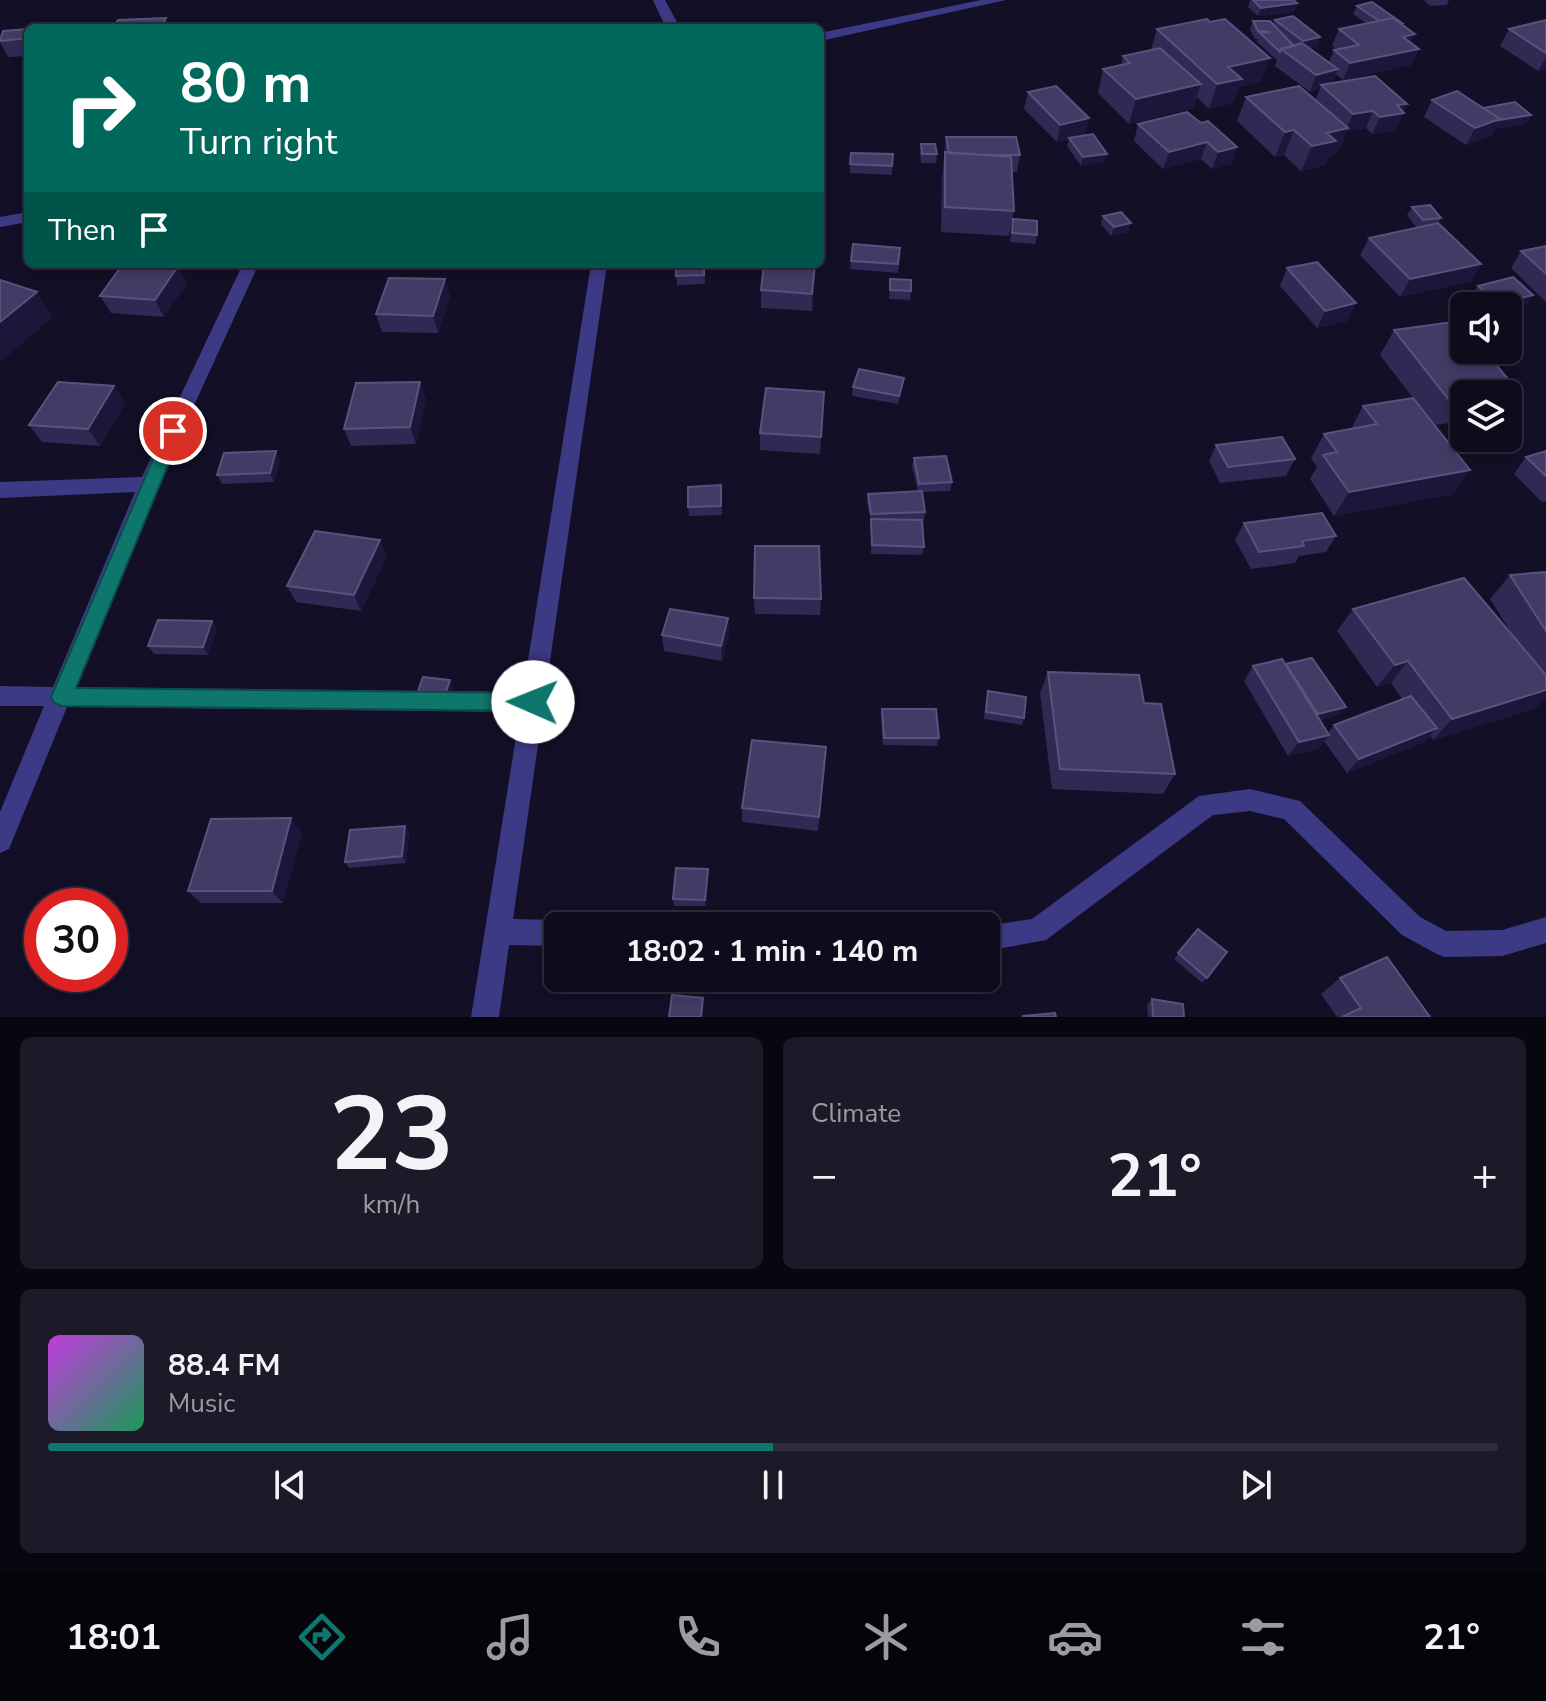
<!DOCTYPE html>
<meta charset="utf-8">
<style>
:root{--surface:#0e0b1c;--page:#1c1929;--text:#f1f3f6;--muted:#9b9ba3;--line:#2e2b3b;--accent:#0f766e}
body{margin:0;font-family:"Nunito Sans",sans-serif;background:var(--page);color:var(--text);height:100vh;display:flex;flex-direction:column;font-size:30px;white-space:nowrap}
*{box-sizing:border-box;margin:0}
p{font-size:26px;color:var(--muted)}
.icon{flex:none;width:44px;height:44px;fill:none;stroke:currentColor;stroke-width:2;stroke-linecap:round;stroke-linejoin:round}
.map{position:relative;height:1017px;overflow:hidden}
.panel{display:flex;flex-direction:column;gap:20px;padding:20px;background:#08060f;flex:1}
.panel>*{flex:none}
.banner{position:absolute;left:24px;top:24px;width:800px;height:244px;border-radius:12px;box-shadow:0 4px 12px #0003,0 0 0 2px var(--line);background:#00695c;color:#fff;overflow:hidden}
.tools{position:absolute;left:1450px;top:292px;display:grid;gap:16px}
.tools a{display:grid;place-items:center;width:72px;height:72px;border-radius:12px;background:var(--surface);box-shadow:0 4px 12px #0003,0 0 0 2px var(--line);font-size:40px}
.speed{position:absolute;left:24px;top:888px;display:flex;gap:16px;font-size:40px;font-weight:700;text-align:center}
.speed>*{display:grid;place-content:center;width:104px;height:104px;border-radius:50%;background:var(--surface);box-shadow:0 4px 12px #0003,0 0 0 2px var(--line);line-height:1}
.speed .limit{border:12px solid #d22;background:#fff;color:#111}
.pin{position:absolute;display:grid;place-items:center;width:68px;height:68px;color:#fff;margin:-34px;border:4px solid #fff;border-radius:50%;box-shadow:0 2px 8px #0007}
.me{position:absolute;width:88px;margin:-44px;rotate:271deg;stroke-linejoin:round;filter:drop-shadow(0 0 6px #0008)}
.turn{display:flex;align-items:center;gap:28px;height:168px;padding:0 24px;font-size:36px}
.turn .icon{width:104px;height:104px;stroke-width:2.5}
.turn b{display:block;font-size:56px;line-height:68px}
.then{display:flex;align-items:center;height:76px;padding:0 24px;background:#0003;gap:16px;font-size:30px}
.big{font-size:60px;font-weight:700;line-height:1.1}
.panel .widget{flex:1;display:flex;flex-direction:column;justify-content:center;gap:12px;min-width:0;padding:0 28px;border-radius:12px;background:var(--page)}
.panel .dial{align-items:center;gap:0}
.dial b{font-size:104px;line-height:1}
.song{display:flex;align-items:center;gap:24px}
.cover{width:96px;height:96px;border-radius:12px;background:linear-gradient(135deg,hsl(290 70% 55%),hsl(150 70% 35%))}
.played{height:8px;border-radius:4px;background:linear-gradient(90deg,var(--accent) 50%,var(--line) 50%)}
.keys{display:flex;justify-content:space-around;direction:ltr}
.heat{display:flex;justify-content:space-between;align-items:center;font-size:44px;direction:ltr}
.panel .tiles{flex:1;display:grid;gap:20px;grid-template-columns:1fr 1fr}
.widget:last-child{grid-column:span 2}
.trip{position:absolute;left:544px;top:912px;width:456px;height:80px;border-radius:12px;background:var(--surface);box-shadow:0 4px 12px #0003,0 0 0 2px var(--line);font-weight:700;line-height:80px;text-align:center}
.menu{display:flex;height:128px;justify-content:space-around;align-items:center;background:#06040b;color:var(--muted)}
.menu .icon{width:56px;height:56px}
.menu .current{color:var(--accent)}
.menu b{font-size:36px;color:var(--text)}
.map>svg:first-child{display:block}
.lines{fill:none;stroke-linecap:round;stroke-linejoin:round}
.minor{fill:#3d3a85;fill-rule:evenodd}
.wall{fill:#312854}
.shaded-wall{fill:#1d163a}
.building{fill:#433a66;stroke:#5a527e;stroke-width:2}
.route{fill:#0f766e;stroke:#0a4d48;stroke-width:2}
</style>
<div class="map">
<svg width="1546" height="1017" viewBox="0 0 1546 1017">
<rect width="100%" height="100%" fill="#130f26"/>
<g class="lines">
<!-- minor -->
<path class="minor" d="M653 0H665L680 28H666Z
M981 0H1006L820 41V33Z
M28 212V222L0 227V217Z
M591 264H607L513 919 558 920 568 926H558V946L509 945 499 1017H471L520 712 67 707 9 849 0 853V812L44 706H0V686L53 687 135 492 0 498V482L142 477 240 270 242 266H254L256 270 158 484 75 687 523 692Z
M1250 789 1300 801 1420 917 1446 931 1502 930 1546 917V943L1502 956 1444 957 1435 953 1402 935 1284 819 1250 811 1213 815 1046 940 986 951 984 926 1032 919 1199 796Z"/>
</g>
<!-- wall -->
<path class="wall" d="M1250 0H1293L1297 3 1294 12 1258 16 1248 7Z
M1424 0H1449L1447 5 1430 6Z
M1357 6 1401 24 1411 43 1419 49 1411 65 1343 80 1336 74 1332 83 1403 111 1396 130 1372 134 1366 128 1347 131 1338 153 1330 155 1325 165 1301 171 1284 155 1275 157 1237 121 1246 97 1315 100 1320 89 1310 92 1275 66 1277 60 1257 42 1258 39H1255L1250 30 1253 21 1273 24 1275 20 1320 37 1317 46 1309 48 1329 62 1334 50 1336 49 1332 46 1339 29 1367 24 1353 14Z
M1546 20V69L1538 71 1500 46 1509 29Z
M28 29V56L8 57 0 42V39Z
M1157 29 1261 82 1239 87 1233 103 1209 109 1197 97 1193 108 1129 124 1098 93 1103 69 1121 65 1123 56 1151 50Z
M1028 92 1085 135 1105 162 1081 166 1067 146 1069 139 1057 142 1024 109Z
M1432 100 1483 108 1531 115 1526 124 1495 129 1491 136 1466 145 1424 117Z
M1201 123 1237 147 1231 164 1212 169 1201 159 1163 169 1134 141 1138 124Z
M946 137 1020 155 1017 172H1012L1014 211 1009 236 941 232 942 177Z
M921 144 937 154 936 163H921L920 153Z
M851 153 893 154 892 175 850 173Z
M1412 207 1441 218 1438 223 1481 264 1471 281 1400 297 1360 255 1369 238 1417 228 1407 215Z
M1103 216 1131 223 1128 232 1111 236 1101 224Z
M1013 219 1037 235 1035 244 1010 242Z
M1546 246V302L1511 268 1521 251Z
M900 248 898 273 850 269 851 261Z
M676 264H704L705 284 677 285Z
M816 264 812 311 761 308V290Z
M1287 268 1347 321 1317 328 1280 286Z
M890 279 911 291 910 300 889 299Z
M187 283 164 317 111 313 100 296Z
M1478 286 1533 295 1527 304 1508 309V306H1485L1473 294Z
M450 296 438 333 382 332 376 314Z
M1394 330 1518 391 1508 404V394H1464V421L1434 425 1453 494 1334 516 1310 479 1317 467 1311 458 1324 434 1351 429 1363 406H1419L1380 355Z
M903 386 898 404 852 396 853 387Z
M824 392 820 454 760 450V433Z
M426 399 416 444 351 446 344 429Z
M125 403 100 446 42 442 29 425Z
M1216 445 1295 459 1286 476 1220 483 1209 461Z
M1546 451V501L1542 502 1514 474 1526 457Z
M914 458 952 482 950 491 922 492 925 512 924 520H917L924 547 922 555 871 554V523L867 502 868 494 918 492 912 466Z
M280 460 274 482 222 484 217 475Z
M721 485 722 515 689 516 688 507Z
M1244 523 1336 536 1326 552 1299 556 1295 563 1251 569 1235 540Z
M387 556 361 611 296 602 287 586Z
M1546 572V697L1534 709 1433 740 1430 736 1424 742 1347 773 1324 741 1318 749 1288 756 1244 681 1253 666 1286 664 1346 707 1340 714 1320 720 1328 733 1334 725 1402 699 1391 683 1377 687 1337 631 1353 609 1516 640 1490 599 1510 575Z
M754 598 821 599 820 615 755 614Z
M728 618 729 634 722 661 664 651 662 635Z
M212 621 217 629 208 655 154 654 148 646Z
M1048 672 1175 774 1163 794 1052 789 1040 693Z
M453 688 445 711 419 708 415 700Z
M988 691 1024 718 1022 725 984 719 986 699Z
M882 709 939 738 937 746 883 745 881 716Z
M826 747 818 831 742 822V808Z
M405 826 409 833 406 863 349 868 345 862Z
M302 832 283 903H201L188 891Z
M708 876 706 906H674L673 899Z
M1198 929 1207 978 1202 983 1174 959Z
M1340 978 1430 1017H1337L1321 994Z
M1152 999 1184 1017H1148L1147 1005Z"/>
<!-- shaded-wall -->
<path class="shaded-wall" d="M1297 3 1294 12 1258 16 1261 8Z
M166 18 170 28H161Z
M1415 34 1407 51 1403 37Z
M1320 37 1317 46 1299 50 1303 41Z
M1419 49 1411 65 1343 80 1350 63Z
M1546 57V69L1538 71Z
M1270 58 1261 82 1239 87 1233 103 1209 109 1217 84 1228 67Z
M1338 69 1331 86 1321 85 1320 89 1310 92 1316 75Z
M1201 84 1193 108 1129 124 1136 99Z
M1407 104 1403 113H1404L1396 130 1372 134 1380 117 1397 105Z
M1373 111 1366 128 1347 131 1338 153 1330 155 1325 165 1301 171 1312 146 1327 133 1346 129 1353 114Z
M1531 115 1526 124 1495 129 1491 136 1466 145 1475 128 1500 119Z
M1089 118 1085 135 1057 142 1060 125Z
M1294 130 1284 155 1275 157 1285 132Z
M1207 142 1201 159 1163 169 1169 152Z
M1237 147 1231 164 1212 169 1218 152Z
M1107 154 1105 162 1081 166 1083 157Z
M1131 223 1128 232 1111 236 1114 227Z
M816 264 815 274 812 311V294Z
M1481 264 1471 281 1400 297 1410 279Z
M178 266 187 283 164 317 155 300Z
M445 279 450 296 438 333 433 316Z
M37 292 53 317 0 362V322Z
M1533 295 1527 304 1508 309V306H1496L1498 304Z
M1356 303 1347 321 1317 328 1325 311Z
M420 382 426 399 416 444 410 427Z
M114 386 125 403 100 446 88 429Z
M276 451 280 460 274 482 270 473Z
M1470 470 1453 494 1334 516 1349 492Z
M380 540 387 556 361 611 354 595Z
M728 618 729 634 722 661 721 646Z
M212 621 217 629 208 655 203 647Z
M1408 661 1391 683 1377 687 1395 665Z
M450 680 453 688 445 711 442 703Z
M1546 690V697L1534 709 1433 740 1452 719Z
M1346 707 1340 714 1312 722 1318 714Z
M1437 728 1424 742 1347 773 1359 759Z
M1329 735 1318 749 1288 756 1299 742Z
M291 818 302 832 283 903 272 891Z
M405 826 409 833 406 863 402 856Z
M708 869V876L706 906 705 900Z"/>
<!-- building -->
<path class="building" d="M1253 0H1293L1297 3 1261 8Z
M1372 2 1402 23H1400L1393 18 1379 21 1357 6Z
M1293 16 1320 37 1303 41 1275 20Z
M166 18 161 28H113L118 20Z
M1393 18 1415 34 1403 37 1419 49 1350 63 1334 50 1359 45 1339 29Z
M1207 19 1210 22 1225 19 1270 58 1228 67 1242 79 1217 84 1157 29Z
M1546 20V53L1509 29Z
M1253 21H1270L1294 46 1281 49 1280 52 1260 33 1270 32 1258 31Z
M84 24 82 28H41Z
M28 29V38L0 41 3 31Z
M1302 43 1338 69 1316 75 1281 49Z
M1160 48 1201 84 1136 99 1103 69 1130 63 1123 56Z
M1375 76 1407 104 1397 105 1404 113 1380 117 1373 111 1353 114 1321 85Z
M1056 86 1089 118 1060 125 1028 92Z
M1299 86 1348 128 1327 133 1336 141 1312 146 1294 130 1285 132 1246 97Z
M1457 91 1500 119 1475 128 1432 100Z
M1515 102 1531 115 1499 120 1500 119 1483 108Z
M1187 112 1201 123 1208 121 1237 147 1218 152 1207 142 1169 152 1138 124Z
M1093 134 1107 154 1083 157 1069 138Z
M946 137H1016L1020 155H984L949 153Z
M921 144H935L937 154H922Z
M945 152 1011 157 1014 211 945 207Z
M851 153 893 154 892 166 850 164Z
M1430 205 1441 218 1423 220 1412 207Z
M1121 212 1131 223 1114 227 1103 216Z
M1013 219 1037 221V235L1012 233Z
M1438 223 1481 264 1410 279 1369 238Z
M853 244 900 248 898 264 851 261Z
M1546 246V274L1521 251Z
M1317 262 1356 303 1325 311 1287 268Z
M123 264H156L178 266 155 300 100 296Z
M676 264H704V275L676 276Z
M764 264H815L812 294 761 290Z
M1513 277 1533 295 1498 304 1478 286Z
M389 278 445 279 433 316 376 314Z
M890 279 911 280V291L890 290Z
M0 280 37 292 0 322Z
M1460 321 1464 327V350H1484L1518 391 1494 394H1464V398L1449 400 1394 330Z
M859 369 904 378 899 396 853 387Z
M58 382 114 386 88 429 29 425Z
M420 382 410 427 344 429 356 383Z
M766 388 824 392 821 437 760 433Z
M1413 398 1470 470 1349 492 1323 455 1337 452 1324 434 1377 424 1363 406Z
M1282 437 1295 459 1228 467 1216 445Z
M276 451 270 473 217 475 224 453Z
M1546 451V476L1526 457Z
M946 456 952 482 919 484 914 458Z
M721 485V506L688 507V487Z
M922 491 925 512 871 514 868 494Z
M1322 513 1336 536 1302 541 1304 546 1259 552 1244 523Z
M871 519 922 520 924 547 872 545Z
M315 531 380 540 354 595 287 586Z
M755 546H819L821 599 754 598Z
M1546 572V631L1510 575Z
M1464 578 1546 675V690L1452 719 1408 661 1395 665 1353 609Z
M670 609 728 618 721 646 662 635Z
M158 620 212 621 203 647 148 646Z
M1312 658 1346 707 1318 714 1286 664Z
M1282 659 1329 735 1299 742 1253 666Z
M1048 672 1139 675 1144 703 1161 704 1175 774 1060 769Z
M423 677 450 680 442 703 415 700Z
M988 691 1026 697 1024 718 986 712Z
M1411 696 1437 728 1359 759 1334 725Z
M882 709H936L939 738H884Z
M752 740 826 747 819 817 742 808Z
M291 818 272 891H188L211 819Z
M405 826 402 856 345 862 350 830Z
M676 868 708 869 705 900 673 899Z
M1198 929 1227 952 1207 978 1178 953Z
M1387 957 1430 1017H1342L1361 1008 1340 978Z
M672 995 703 998 701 1017H669Z
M1152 999 1183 1004 1184 1017H1153Z
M1055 1013 1056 1017H1023V1016Z"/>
<!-- route -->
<path class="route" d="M173 424 182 431 76 688 533 693 540 696 543 702 540 708 533 711 62 706 54 703 51 697 165 431Z"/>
</svg>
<div class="tools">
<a><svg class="icon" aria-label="sound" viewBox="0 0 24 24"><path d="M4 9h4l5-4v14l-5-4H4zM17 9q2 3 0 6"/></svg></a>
<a><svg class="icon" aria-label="layers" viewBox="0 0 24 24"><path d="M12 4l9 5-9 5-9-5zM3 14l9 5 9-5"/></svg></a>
</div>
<div class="speed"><div class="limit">30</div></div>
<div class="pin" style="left:173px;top:431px;background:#d93025"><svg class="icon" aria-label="arrive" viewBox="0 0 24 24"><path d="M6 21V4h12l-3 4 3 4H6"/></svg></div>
<svg class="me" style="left:533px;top:702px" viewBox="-20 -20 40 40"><circle r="19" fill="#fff"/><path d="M0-13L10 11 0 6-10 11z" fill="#0f766e"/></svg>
<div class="trip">18:02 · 1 min · 140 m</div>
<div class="banner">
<div class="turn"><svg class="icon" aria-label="right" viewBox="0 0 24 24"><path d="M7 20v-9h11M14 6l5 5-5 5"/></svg><div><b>80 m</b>Turn right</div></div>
<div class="then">Then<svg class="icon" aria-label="arrive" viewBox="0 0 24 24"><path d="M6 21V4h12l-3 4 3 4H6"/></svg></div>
</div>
</div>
<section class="panel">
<div class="tiles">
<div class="widget dial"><b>23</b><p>km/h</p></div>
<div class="widget"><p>Climate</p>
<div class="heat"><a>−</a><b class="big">21°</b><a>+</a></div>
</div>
<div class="widget">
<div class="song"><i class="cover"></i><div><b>88.4 FM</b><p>Music</p></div></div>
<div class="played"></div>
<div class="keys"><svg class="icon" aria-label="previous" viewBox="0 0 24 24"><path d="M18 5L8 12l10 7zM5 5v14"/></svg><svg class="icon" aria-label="pause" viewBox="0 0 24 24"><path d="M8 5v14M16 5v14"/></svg><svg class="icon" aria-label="next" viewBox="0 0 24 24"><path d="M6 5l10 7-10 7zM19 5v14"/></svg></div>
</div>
</div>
</section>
<nav class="menu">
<b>18:01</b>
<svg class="icon current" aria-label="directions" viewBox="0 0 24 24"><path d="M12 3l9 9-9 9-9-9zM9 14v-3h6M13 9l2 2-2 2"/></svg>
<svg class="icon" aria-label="music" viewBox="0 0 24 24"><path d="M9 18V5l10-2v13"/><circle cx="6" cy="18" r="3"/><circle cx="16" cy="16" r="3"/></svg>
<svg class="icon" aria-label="phone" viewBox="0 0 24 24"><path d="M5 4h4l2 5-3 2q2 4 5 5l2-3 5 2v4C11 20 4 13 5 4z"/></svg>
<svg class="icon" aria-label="climate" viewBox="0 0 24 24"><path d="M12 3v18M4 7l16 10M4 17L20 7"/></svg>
<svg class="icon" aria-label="car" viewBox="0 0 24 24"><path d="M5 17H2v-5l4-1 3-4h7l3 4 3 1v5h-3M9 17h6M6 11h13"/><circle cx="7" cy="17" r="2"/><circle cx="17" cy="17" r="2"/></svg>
<svg class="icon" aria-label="filters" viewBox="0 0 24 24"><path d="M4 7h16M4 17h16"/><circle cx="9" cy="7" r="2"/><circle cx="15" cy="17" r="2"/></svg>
<b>21°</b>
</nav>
